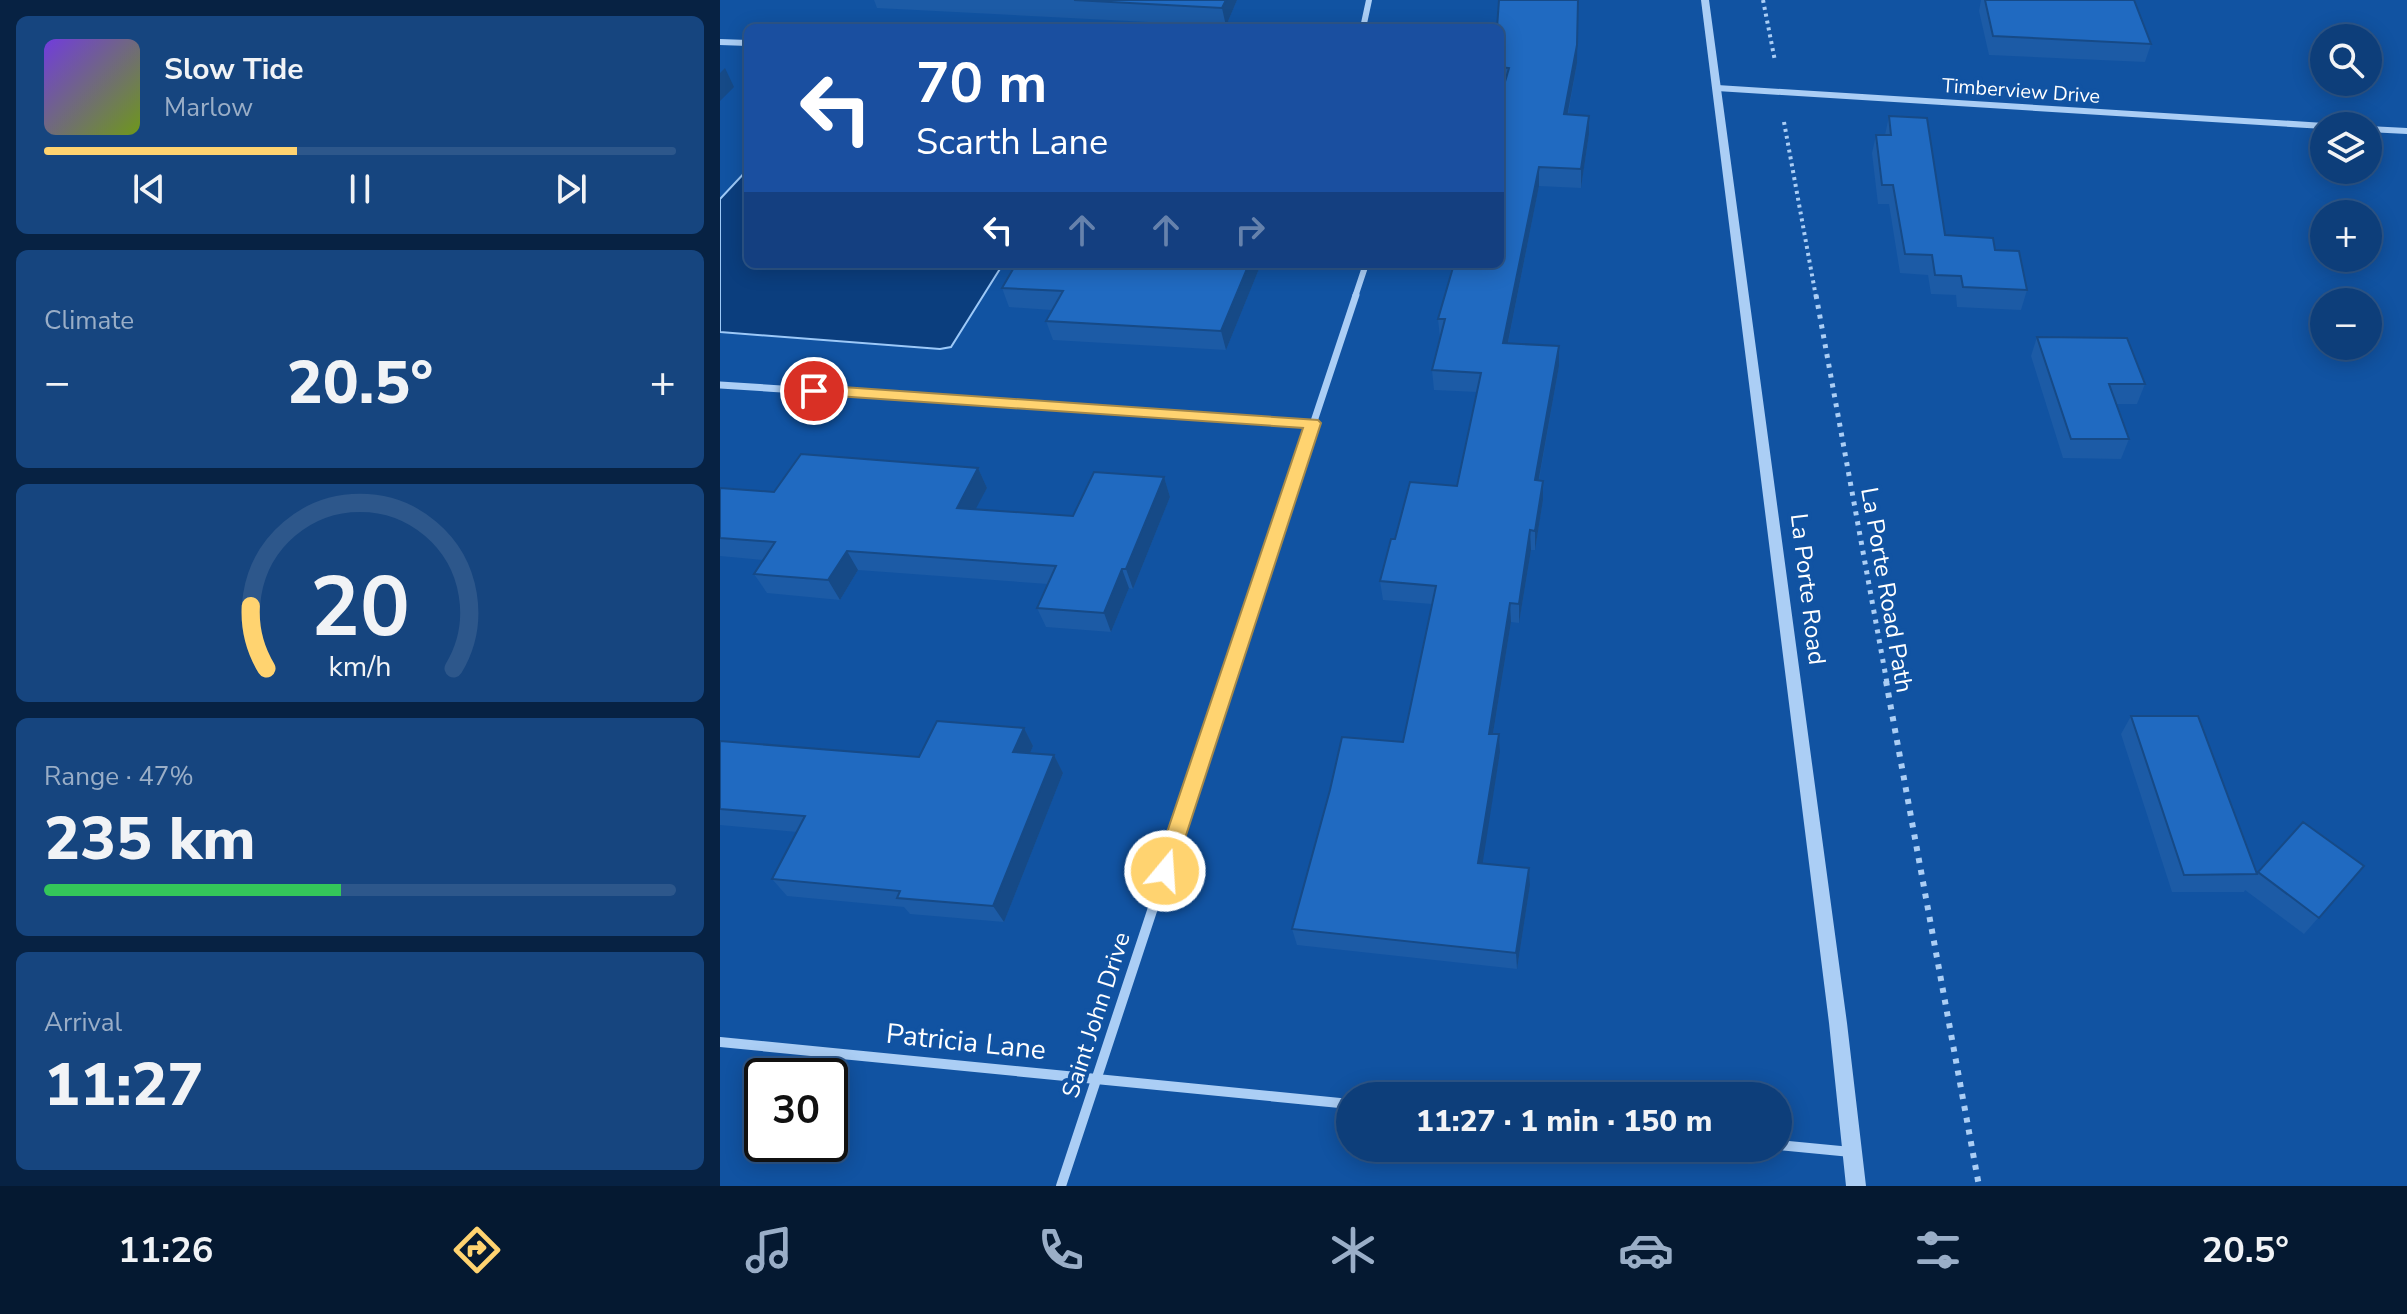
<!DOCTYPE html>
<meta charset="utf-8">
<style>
:root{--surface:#0d3e7a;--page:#16457f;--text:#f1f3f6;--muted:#9aaec7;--line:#2d578b;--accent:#ffd370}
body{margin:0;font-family:"Nunito Sans",sans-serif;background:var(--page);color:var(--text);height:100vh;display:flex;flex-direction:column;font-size:30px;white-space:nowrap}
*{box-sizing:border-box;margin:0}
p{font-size:26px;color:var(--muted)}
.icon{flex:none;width:44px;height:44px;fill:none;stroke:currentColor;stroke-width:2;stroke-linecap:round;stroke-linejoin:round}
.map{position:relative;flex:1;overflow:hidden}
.panel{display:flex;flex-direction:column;gap:16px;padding:16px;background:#072243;width:720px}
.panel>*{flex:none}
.guide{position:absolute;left:24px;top:24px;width:760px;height:244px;border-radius:12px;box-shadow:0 4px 20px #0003,0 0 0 2px var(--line);background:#1a4fa0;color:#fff;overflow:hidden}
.fabs{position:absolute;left:1590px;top:24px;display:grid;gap:16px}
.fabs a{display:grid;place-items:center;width:72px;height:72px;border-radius:50%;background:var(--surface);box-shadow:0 4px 20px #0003,0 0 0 2px var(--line);font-size:40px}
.speed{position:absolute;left:24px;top:1058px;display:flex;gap:16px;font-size:40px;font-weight:700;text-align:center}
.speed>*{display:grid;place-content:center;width:104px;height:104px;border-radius:50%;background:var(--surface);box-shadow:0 4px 20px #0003,0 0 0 2px var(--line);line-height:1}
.speed .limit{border:4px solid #111;border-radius:12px;background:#fff;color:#111}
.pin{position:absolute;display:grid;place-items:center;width:68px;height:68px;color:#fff;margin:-34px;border:4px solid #fff;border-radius:50%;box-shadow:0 2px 8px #0007}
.me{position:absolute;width:88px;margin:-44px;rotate:18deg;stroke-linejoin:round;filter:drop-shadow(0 0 6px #0008)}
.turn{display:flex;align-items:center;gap:28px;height:168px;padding:0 40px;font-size:36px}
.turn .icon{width:104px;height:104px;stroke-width:2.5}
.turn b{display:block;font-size:56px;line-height:68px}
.lanes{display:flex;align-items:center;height:76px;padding:0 40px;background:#0003;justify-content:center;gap:40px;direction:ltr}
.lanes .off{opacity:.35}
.big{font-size:60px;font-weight:800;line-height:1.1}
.panel .tile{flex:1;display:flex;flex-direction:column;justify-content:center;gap:12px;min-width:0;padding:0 28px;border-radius:12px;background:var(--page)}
.panel .dial{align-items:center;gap:0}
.dial svg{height:208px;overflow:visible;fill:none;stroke:var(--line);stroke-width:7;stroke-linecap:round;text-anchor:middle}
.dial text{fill:var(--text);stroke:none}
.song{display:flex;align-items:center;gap:24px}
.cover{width:96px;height:96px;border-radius:12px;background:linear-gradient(135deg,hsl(260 70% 55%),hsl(80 70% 35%))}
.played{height:8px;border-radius:4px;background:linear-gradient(90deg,var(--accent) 40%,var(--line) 40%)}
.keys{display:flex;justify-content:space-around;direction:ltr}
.heat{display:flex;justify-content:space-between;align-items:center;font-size:44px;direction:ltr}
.charge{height:12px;border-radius:6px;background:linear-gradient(90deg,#34c759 47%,var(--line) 0)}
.trip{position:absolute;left:616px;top:1082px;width:456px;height:80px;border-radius:40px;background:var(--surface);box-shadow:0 4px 20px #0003,0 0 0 2px var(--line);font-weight:800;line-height:80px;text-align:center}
.tabs{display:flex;height:128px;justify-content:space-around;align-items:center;background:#051931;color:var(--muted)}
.tabs .icon{width:56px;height:56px}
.tabs .active{color:var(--accent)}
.tabs b{font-size:36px;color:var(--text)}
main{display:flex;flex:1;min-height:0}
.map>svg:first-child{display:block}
.water{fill:#0b3e7e;stroke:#9dc9f8;stroke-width:2}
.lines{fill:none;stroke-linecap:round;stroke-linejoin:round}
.path-far2{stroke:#abcef5;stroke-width:4;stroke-dasharray:3 4;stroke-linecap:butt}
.path-far1{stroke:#abcef5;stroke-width:5;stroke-dasharray:4 6;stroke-linecap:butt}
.path{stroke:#abcef5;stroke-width:6;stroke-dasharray:5 7;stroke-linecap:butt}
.minor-far2{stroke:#abcef5;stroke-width:6}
.minor-far1{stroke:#abcef5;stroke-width:7}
.minor{stroke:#abcef5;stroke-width:10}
.tertiary{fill:#abcef5;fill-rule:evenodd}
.wall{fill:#1c5ba6}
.shaded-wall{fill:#164a87}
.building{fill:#206ac1;stroke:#164a87;stroke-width:2}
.route{fill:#ffd370;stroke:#a68949;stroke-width:2}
.labels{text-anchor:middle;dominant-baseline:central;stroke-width:8;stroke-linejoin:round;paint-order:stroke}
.far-street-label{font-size:20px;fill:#fff;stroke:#1153a2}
.street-label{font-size:24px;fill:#fff;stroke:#1153a2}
.near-street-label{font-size:28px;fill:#fff;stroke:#1153a2}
</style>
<main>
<section class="panel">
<div class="tile">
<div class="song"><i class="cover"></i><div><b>Slow Tide</b><p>Marlow</p></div></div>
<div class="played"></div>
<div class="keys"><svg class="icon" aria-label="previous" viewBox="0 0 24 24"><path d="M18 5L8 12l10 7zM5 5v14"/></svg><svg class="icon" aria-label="pause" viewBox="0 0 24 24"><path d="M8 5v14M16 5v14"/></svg><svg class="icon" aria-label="next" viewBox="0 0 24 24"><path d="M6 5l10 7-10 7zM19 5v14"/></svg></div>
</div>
<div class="tile"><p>Climate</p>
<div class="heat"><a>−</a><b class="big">20.5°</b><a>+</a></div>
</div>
<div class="tile dial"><svg viewBox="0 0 100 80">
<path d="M14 69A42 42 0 1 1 86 69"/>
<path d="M14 69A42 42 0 0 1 8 45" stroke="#ffd370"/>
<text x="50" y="56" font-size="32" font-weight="700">20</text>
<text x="50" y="72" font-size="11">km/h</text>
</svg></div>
<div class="tile"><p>Range · 47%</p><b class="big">235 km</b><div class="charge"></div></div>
<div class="tile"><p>Arrival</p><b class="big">11:27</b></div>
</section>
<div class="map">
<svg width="1687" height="1186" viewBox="0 0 1687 1186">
<rect width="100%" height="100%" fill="#1153a2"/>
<!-- water -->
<path class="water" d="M28 169V264H283L231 347 220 349 0 332V199Z"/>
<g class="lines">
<!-- path-far2 -->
<path class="path-far2" d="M1043 0 1055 61
M1064 122 1096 297"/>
<!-- path-far1 -->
<path class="path-far1" d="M1096 295 1167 683"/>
<!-- path -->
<path class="path" d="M1166 681 1259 1186"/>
<!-- minor-far2 -->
<path class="minor-far2" d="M643 28 649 0
M0 42 28 43
M997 88 1604 126
M1648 129 1687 131
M635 297 646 264"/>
<!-- minor-far1 -->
<path class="minor-far1" d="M0 385 592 423
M507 683 636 295"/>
<!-- minor -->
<path class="minor" d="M0 1042 630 1104
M1058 1145 1131 1152
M341 1186 508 681"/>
<!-- tertiary -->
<path class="tertiary" d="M981 0H989L1127 1023 1146 1186H1126L1109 1023Z"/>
</g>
<!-- wall -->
<path class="wall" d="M154 0H517L506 26 157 8Z
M1261 0H1414L1431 44 1425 62 1269 55 1259 11Z
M780 28 857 63 848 115 869 116V134L861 188 819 186 788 343 839 366 819 480 823 500 815 550H811L799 623 791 622 773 734H779L780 752 762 863 809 868 810 885 797 969 577 945 572 929 683 742 712 604 663 600 660 581 675 539 737 486 757 392 714 390 712 370 720 338 718 319 784 86H780Z
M1169 116 1225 235 1275 250 1307 290 1301 310 1237 307 1236 295 1211 294 1208 275 1180 273 1169 204H1158L1152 153 1156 135H1165Z
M296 264H541L506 350 333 340 326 321 332 310 289 307 282 288Z
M1317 337 1425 384 1417 404H1396L1409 439 1401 459 1343 458 1311 356Z
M258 468 267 488 255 509 353 516 444 477 450 497 413 589 409 588 391 632 326 627 317 608 328 584 138 570 120 600 47 593 34 574 43 560 0 556V488L54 492Z
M1411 716 1537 874 1583 822 1644 866 1584 934 1525 890 1524 892H1452L1401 734Z
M304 728 313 746 310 753 334 755 343 773 284 922 190 914 184 907 67 896 52 879 77 832 0 825V741L199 757Z"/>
<!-- shaded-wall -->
<path class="shaded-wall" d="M506 0H517L506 26 502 8Z
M858 0 857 63 844 133V114Z
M5 68 14 87 0 101V73Z
M869 116V134L861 188V169Z
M819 167V186L784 362 783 343Z
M529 264H541L506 350 501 331Z
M839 346V366L815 500V480Z
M258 468 267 488 246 527 237 508Z
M444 477 450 497 413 589 406 569Z
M823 481V500L815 550V531Z
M810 530 811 550 799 623V604Z
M127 551 138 570 120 600 108 580Z
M402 569 409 588 391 632 384 613Z
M790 603 791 622 770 752 769 734Z
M304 728 313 746 303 770 293 752Z
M779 734 780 752 760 880 758 863Z
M334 755 343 773 284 922 273 906Z
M809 868 810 885 797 969 796 953Z"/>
<!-- building -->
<path class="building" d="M354 0H506L502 8Z
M779 0H858L857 45 844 114 869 116 861 169 819 167 783 343 839 346 815 480 823 481 815 531 810 530 799 604 790 603 769 734H779L758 863 809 868 796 953 572 929 610 790 622 737 683 742 716 586 660 581 671 539H675L690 482 737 486 761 373 712 370 725 319H718L734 264H780V99L789 68 780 67V28H777Z
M1265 0H1414L1431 44 1273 36Z
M1169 116 1207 118 1225 235 1273 238 1275 250 1299 251 1307 290 1243 287 1241 276 1215 275 1212 255 1185 254 1173 185H1162L1156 135H1171Z
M296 264H529L501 331 326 321 343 291 282 288Z
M1317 337 1407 338 1425 384H1389L1409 439H1351Z
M81 454 258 468 237 508 353 516 374 472 444 477 406 569H402L384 613 317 608 336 566 127 551 108 580 34 574 55 542 0 538V488L54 492Z
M1411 716H1478L1537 874 1464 875Z
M217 721 304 728 293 752 334 755 273 906 177 898 180 891 52 879 85 816 0 809V741L199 757Z
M1583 822 1644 866 1599 918 1538 872Z"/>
<!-- route -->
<path class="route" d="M94 385 598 420 601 423 452 878 445 880 437 878 434 871 583 428 88 394V387Z"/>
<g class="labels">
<!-- far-street labels -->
<g class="far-street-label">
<text transform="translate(1301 91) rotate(4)">Timberview Drive</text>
</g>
<!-- street labels -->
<g class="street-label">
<text transform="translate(1088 589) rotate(83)">La Porte Road</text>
<text transform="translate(1167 590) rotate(80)">La Porte Road Path</text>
<text transform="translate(376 1015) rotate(-72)">Saint John Drive</text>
</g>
<!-- near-street labels -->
<g class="near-street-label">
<text transform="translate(246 1042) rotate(6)">Patricia Lane</text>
</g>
</g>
</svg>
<div class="fabs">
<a><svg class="icon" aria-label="search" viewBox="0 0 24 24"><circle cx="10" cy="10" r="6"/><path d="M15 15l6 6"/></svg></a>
<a><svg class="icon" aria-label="layers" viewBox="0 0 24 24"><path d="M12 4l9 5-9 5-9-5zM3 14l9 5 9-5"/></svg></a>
<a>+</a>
<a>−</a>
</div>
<div class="speed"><div class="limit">30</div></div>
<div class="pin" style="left:94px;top:391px;background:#d93025"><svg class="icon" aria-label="arrive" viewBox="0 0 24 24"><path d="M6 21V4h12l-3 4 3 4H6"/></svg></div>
<svg class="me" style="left:445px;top:871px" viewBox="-20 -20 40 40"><circle r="17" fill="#ffd370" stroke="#fff" stroke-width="3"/><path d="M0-11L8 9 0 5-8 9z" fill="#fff"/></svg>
<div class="trip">11:27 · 1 min · 150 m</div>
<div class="guide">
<div class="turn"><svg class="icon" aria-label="left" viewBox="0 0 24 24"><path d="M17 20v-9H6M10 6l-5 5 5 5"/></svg><div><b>70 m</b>Scarth Lane</div></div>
<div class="lanes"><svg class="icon" aria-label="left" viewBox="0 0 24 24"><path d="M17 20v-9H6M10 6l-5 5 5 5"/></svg><svg class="icon off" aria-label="ahead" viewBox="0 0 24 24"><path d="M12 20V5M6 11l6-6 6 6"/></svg><svg class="icon off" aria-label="ahead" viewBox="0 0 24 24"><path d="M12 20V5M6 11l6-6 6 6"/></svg><svg class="icon off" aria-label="right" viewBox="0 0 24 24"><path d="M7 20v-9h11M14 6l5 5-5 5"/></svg></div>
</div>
</div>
</main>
<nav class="tabs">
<b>11:26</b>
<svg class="icon active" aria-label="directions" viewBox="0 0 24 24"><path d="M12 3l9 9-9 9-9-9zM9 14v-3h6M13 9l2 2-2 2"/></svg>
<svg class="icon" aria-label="music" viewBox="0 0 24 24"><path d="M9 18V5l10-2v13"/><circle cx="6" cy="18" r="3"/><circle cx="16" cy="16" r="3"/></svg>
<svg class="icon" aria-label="phone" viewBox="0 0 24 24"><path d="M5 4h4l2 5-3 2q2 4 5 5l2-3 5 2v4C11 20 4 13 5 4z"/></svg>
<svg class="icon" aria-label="climate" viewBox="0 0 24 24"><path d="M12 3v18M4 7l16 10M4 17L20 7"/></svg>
<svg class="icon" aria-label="car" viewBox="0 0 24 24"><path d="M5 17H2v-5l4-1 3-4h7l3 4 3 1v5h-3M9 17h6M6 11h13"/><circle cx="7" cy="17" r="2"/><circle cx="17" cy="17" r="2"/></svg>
<svg class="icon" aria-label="filters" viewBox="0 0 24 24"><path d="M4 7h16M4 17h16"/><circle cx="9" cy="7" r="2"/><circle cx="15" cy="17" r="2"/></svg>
<b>20.5°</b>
</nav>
